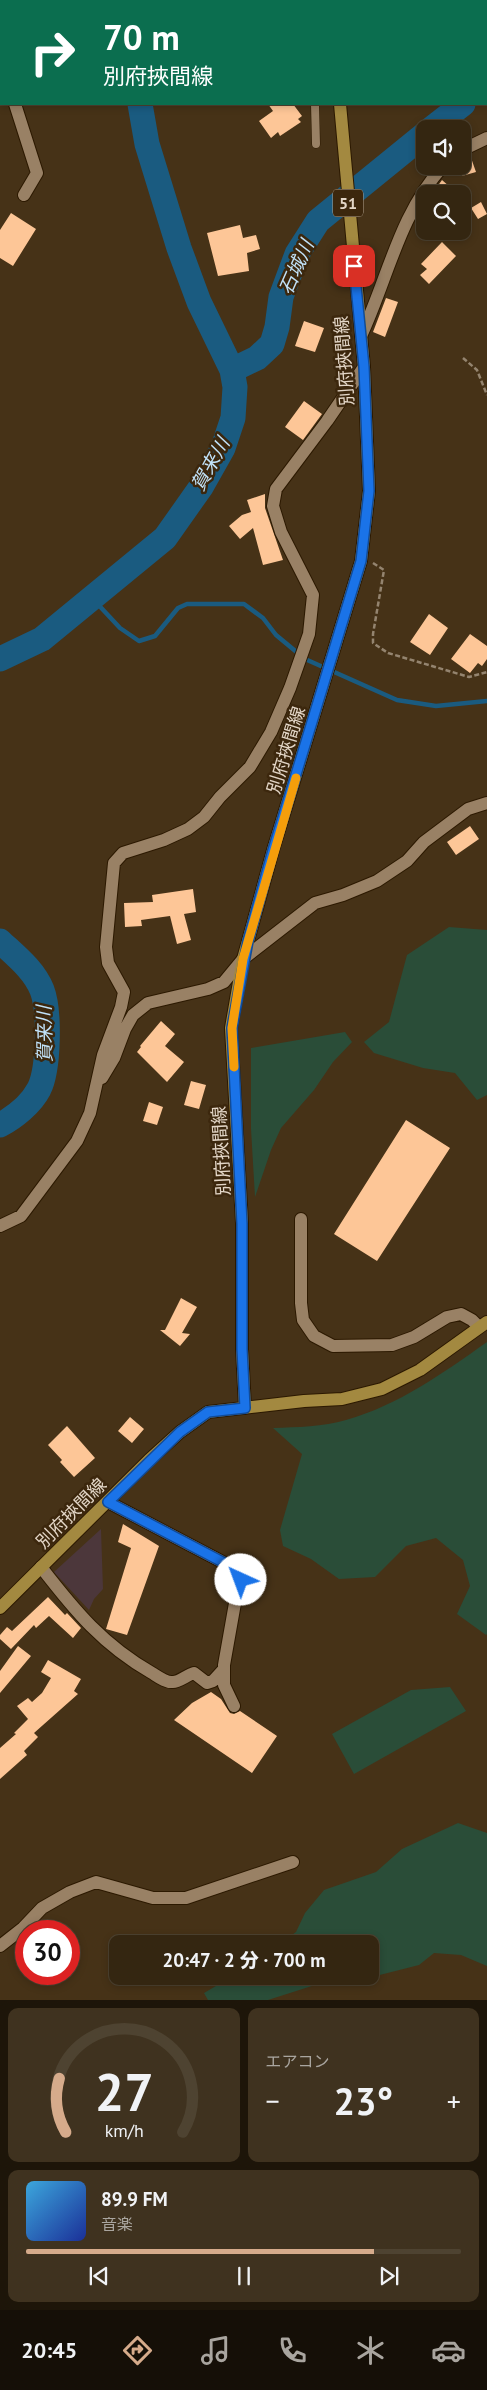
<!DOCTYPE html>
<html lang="ja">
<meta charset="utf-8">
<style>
:root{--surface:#342611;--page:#3f321f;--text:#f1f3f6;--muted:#a9a59f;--line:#4e4331;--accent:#d6ab8b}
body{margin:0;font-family:"PT Sans","Noto Sans JP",sans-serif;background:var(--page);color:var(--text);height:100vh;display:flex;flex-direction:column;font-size:19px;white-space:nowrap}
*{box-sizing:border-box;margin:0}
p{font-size:16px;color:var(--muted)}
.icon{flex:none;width:28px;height:28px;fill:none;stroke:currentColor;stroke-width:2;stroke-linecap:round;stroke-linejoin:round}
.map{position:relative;height:2000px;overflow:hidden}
.side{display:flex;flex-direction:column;gap:8px;padding:8px;background:#1d1509;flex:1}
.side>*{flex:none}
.top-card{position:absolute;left:0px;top:0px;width:488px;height:105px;box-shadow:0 2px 8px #0003,0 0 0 1px var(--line);background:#0b6e4f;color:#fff;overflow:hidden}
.tools{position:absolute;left:416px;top:120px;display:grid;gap:10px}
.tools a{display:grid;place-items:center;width:55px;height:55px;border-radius:10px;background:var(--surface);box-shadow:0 2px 8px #0003,0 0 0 1px var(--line);font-size:25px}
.speed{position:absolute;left:15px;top:1920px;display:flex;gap:10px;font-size:25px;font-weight:700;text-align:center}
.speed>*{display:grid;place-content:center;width:65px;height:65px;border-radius:50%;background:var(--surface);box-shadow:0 2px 8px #0003,0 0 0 1px var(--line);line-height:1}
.speed .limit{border:8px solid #d22;background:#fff;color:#111}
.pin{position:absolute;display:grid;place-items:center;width:42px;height:42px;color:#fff;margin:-21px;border-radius:10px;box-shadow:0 2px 8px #0006}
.me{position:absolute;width:55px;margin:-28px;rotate:317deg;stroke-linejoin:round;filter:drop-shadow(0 0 4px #0008)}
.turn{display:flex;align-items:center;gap:18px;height:105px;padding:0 20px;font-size:22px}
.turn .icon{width:65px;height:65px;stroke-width:2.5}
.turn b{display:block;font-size:35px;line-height:42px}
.big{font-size:38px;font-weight:800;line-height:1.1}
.side .tile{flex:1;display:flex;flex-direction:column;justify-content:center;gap:8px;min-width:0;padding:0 18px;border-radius:10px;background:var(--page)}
.side .dial{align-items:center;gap:0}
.dial svg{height:130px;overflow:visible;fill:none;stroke:var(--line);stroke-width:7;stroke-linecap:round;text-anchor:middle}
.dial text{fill:var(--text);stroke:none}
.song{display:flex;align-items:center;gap:15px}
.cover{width:60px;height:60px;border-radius:8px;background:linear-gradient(135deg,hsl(200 70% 55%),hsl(230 70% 35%))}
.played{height:5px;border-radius:2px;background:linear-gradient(90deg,var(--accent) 80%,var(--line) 80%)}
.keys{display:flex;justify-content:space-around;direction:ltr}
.heat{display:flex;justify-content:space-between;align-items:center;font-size:28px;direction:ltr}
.side .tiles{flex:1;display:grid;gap:8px;grid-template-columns:1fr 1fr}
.tile:last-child{grid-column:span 2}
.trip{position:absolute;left:109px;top:1935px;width:270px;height:50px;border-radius:10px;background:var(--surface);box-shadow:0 2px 8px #0003,0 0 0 1px var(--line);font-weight:800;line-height:50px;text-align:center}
.dock{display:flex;height:80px;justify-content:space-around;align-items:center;background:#150f07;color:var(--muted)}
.dock .icon{width:35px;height:35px}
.dock .selected{color:var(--accent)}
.dock b{font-size:22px;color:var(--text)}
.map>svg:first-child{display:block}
.industrial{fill:#4c373b}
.green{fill:#2a4d38}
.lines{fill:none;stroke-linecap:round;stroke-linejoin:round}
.stream{stroke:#1a5b80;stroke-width:4.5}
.river{stroke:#1a5b80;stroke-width:25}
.building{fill:#fdc697}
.service-casing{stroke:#2c1900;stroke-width:9}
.minor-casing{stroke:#2c1900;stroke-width:14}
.primary-casing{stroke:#2c1900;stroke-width:14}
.path{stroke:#94846f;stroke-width:2.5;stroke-dasharray:5 2.5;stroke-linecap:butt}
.service{stroke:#998165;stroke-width:8}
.minor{stroke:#998165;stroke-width:12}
.primary{stroke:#a38940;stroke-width:12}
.route-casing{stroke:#114b97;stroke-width:12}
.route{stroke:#1a73e8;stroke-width:9}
.slow{stroke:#f59e0b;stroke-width:9}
.labels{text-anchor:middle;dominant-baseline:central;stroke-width:5;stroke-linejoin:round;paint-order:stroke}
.shield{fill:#3c270d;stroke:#b1a28f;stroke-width:1}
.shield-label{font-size:16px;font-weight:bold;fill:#e3d6c7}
.street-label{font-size:18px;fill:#e3d6c7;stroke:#3c270d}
.water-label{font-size:19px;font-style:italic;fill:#c1e2f9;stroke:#3c270d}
</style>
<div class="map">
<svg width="487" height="2000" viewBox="0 0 487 2000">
<rect width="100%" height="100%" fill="#463217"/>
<!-- industrial -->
<path class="industrial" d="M101 1529 103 1589 94 1599 89 1610 54 1572Z"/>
<!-- green -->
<path class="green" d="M449 927 487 930V1095L477 1100 455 1073 423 1068 374 1053 364 1042 389 1022 407 955Z
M345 1032 352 1042 333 1062 314 1090 281 1128 271 1150 255 1197 251 1129V1048Z
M487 1342V1634L486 1635 457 1614 470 1586 463 1560 436 1538 406 1546 375 1577 339 1579 311 1559 283 1546 280 1530 302 1454 273 1428C297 1427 323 1427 346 1420 399 1405 443 1373 487 1342Z
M450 1687 466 1711 354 1774 332 1734 411 1690Z
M458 1823 487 1833V1966L461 1955 434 1953 419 1965 364 1979 340 1977 268 2000H208L204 1993 233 1976H370V1944H279L296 1932 305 1913 324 1890 376 1872 402 1849Z"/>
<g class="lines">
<!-- stream -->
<path class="stream" d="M92 598 120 628 139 641 155 636 178 608 187 604H244L263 618 276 635 305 659 397 700 436 706 487 701"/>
<!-- river -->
<path class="river" d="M120 0V1
M486 86 487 85
M431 129 463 104
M232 370 257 358 272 344 277 327 281 297 297 254 318 221 425 134
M0 659 42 639 165 538 201 487 223 448 233 418 235 387 232 370 199 302 179 248 147 144 140 104
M0 941C16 956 34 970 42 990 50 1011 49 1069 39 1089 31 1104 15 1117 0 1125"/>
</g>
<!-- building -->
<path class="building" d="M268 104H293L302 116 298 119 301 122 280 136 278 132 271 138 259 121 273 111Z
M470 155 476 172 462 176V158Z
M442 180 450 187 445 194H432Z
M481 202 487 214 478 219 471 208Z
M11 213 36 229 13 266 0 258V230Z
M240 225 243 238 256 235 260 249 247 253 249 271 218 276 207 233Z
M442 242 456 256 429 284 420 275 427 269 421 264Z
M386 298 398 302 385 337 373 332Z
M304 321 324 328 315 352 295 346Z
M304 401 322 414 303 440 285 427Z
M265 494V508L283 560 263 565 253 528 240 539 229 526 242 515 251 512 247 500Z
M429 614 448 628 430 655 410 642Z
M470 634 487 646V659L482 666 478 663 470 673 451 659Z
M470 826 479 839 456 855 447 842Z
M193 889 196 912 184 914 191 940 177 944 170 916 141 920 142 926 125 927 124 903 153 902 152 895Z
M161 1021 175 1034 165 1046 184 1062 167 1082 137 1052 141 1047 140 1046Z
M191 1081 206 1085 199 1109 184 1105Z
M149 1102 163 1107 157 1125 143 1121Z
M406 1120 450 1148 377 1261 334 1234Z
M181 1298 197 1307 182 1333 190 1334 180 1346 160 1330H165Z
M130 1417 144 1429 132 1443 118 1431Z
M67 1426 95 1458 74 1477 60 1462 62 1460 48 1445Z
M123 1524 159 1546 127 1635 106 1629 131 1548 118 1542Z
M48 1597 65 1615 67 1613 81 1628 73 1638 49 1616 36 1628 34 1625 11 1649 0 1639V1635L7 1627 12 1631Z
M18 1646 31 1656 0 1693V1671Z
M48 1660 81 1679 74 1691 78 1694 34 1733 38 1737 24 1751 27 1755 0 1779V1748L16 1734 14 1733 28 1719 17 1706 28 1698 32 1702 42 1693 51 1678 41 1672Z
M211 1692 221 1699 230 1713 234 1714 240 1711 277 1736 252 1773 174 1720 192 1703Z"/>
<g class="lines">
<defs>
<path id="service" d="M310 0V1
M315 104 316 144"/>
<path id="minor" d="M430 0 431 1
M486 42 487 41
M0 63 1 65
M15 104 37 173 24 195
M462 150 487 138
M361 336C388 278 399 215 443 166
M102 1078 114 1058 125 1029 133 1015 148 1003 208 989 224 982 243 959 315 903 343 895 377 881 407 861 424 842 468 809 487 803
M301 1219V1303L303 1320 314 1336 333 1346 392 1345 414 1337 447 1317 461 1314 472 1320 479 1327
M0 1226 21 1216 77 1141 90 1113 103 1055 121 1007 124 992 108 963 106 947 114 863 123 853 164 840 188 829 204 817 220 797 250 767 271 732 290 688 309 634 313 595 281 532 273 506 276 489 327 421 364 367
M108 1502 234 1568 240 1575 224 1665V1685L234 1706
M41 1567C75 1611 103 1645 152 1673 157 1676 166 1683 173 1682 179 1682 187 1675 194 1673L207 1683 213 1681 223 1670
M0 1946 23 1928 42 1908 70 1892 96 1882 153 1898H186L293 1862"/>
<path id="primary" d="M333 0 334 1
M245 1408 242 1349V1223L231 1028 243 959 273 850 361 561 369 491 364 367 340 104
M0 1608 149 1460 180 1432 208 1412 304 1401 342 1399 382 1389 420 1370 487 1322"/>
</defs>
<!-- service casing -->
<use href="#service" class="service-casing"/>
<!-- minor casing -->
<use href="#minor" class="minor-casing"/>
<!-- primary casing -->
<use href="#primary" class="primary-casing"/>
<!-- path -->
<path class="path" d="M463 358 477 370 487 395
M373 563 384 570 373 634V643L388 653 469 677 487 672"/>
<!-- service -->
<use href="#service" class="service"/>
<!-- minor -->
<use href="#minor" class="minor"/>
<!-- primary -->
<use href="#primary" class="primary"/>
</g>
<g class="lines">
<defs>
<path id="route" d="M241 1580 240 1575 234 1568 108 1502 180 1432 208 1412 245 1408 242 1349V1224L232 1028 248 941 273 850 361 561 369 491 364 367 354 266"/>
</defs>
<!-- route casing -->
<use href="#route" class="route-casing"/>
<!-- route -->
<use href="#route" class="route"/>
<!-- slow -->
<path class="slow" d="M234 1067 232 1028 243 959 296 778"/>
</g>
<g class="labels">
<!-- shield labels -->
<rect class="shield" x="333" y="189.5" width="30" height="27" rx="4"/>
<g class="shield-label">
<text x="348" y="203">51</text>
</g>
<!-- street labels -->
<g class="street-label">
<text transform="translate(344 361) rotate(-94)">別府挾間線</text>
<text transform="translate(286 750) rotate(-73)">別府挾間線</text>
<text transform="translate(221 1151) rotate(-93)">別府挾間線</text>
<text transform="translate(71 1513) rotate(-45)">別府挾間線</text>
</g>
<!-- water labels -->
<g class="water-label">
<text transform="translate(296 267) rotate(-66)">石城川</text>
<text transform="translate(210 464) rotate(-61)">賀来川</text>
<text transform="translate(44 1034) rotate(-91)">賀来川</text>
</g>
</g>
</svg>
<div class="tools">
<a><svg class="icon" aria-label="sound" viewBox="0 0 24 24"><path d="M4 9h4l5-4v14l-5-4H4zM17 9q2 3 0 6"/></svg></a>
<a><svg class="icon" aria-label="search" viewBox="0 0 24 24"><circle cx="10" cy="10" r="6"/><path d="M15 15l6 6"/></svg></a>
</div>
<div class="speed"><div class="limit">30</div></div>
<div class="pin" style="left:354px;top:266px;background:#d93025"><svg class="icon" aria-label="arrive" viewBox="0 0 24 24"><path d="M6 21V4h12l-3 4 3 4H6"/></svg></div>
<svg class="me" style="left:241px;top:1580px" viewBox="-20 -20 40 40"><circle r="19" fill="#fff"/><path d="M0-13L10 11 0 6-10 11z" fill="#1a73e8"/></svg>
<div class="trip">20:47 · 2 分 · 700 m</div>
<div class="top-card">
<div class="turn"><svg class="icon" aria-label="right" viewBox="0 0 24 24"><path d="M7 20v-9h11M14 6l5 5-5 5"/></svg><div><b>70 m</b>別府挾間線</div></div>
</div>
</div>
<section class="side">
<div class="tiles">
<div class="tile dial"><svg viewBox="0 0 100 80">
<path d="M14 69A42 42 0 1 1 86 69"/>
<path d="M14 69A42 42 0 0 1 10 36" stroke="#d6ab8b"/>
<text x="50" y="56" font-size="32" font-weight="700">27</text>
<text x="50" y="72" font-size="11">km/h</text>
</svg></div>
<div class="tile"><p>エアコン</p>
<div class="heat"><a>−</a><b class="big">23°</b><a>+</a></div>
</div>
<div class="tile">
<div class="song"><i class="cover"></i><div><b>89.9 FM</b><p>音楽</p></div></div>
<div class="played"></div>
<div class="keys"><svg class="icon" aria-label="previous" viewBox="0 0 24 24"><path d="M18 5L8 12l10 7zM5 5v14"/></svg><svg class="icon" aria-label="pause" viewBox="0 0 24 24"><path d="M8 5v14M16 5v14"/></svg><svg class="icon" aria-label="next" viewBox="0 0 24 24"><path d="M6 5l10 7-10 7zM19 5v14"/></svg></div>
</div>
</div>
</section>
<nav class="dock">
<b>20:45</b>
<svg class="icon selected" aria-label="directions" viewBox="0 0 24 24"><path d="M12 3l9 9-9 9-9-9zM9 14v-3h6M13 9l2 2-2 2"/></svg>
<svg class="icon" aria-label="music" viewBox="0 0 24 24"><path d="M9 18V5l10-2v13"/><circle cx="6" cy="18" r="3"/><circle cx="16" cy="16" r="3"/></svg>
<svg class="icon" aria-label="phone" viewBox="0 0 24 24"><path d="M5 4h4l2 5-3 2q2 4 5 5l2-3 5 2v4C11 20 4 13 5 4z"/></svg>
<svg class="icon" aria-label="climate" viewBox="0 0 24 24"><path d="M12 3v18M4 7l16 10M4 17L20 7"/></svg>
<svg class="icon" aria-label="car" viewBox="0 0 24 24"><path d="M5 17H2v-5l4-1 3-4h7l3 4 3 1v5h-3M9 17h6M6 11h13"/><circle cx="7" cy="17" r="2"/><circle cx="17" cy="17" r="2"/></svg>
</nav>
